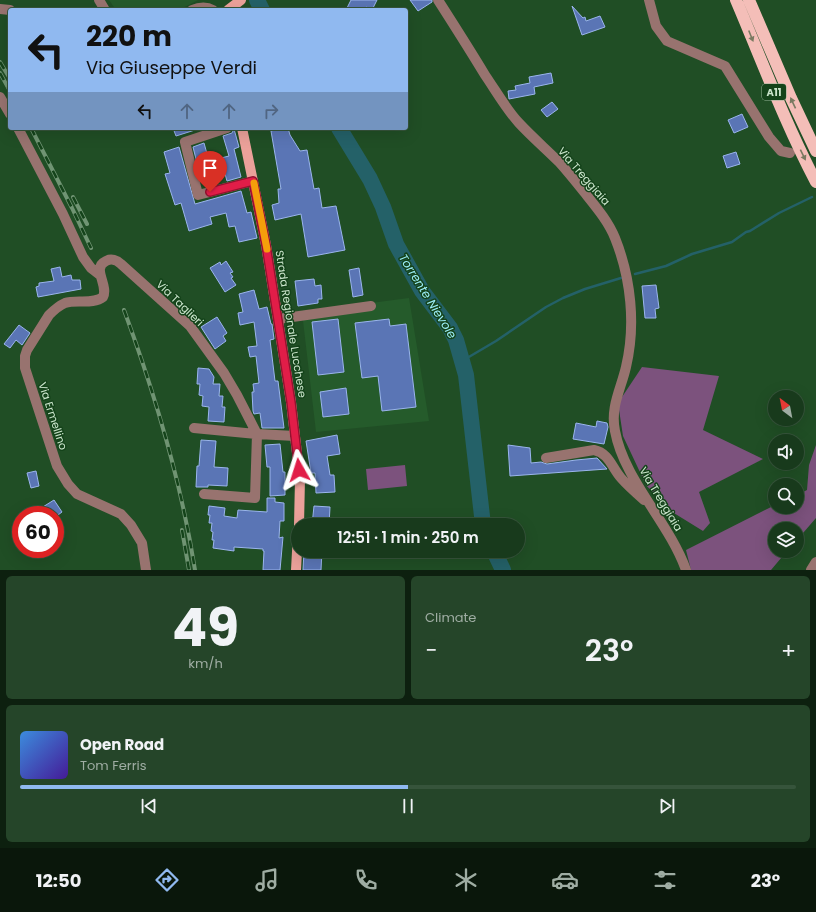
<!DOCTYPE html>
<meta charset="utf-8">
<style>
:root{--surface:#183a1c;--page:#254529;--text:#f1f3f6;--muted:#9fada3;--line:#36543b;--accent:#90b9f0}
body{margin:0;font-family:Poppins,sans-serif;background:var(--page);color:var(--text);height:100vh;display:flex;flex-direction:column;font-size:15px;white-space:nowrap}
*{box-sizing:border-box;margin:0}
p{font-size:13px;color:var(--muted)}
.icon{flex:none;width:22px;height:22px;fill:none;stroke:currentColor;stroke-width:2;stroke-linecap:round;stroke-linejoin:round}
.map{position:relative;height:570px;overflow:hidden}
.panel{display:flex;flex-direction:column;gap:6px;padding:6px;background:#0d200f;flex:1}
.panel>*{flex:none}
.banner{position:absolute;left:8px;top:8px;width:400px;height:122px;border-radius:4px;box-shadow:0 4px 16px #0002,0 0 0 1px var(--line);background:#90b9f0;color:#111;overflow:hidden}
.needle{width:26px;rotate:328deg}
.tools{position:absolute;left:768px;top:390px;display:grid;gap:8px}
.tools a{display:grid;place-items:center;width:36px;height:36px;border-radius:50%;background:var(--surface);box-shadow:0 4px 16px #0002,0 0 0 1px var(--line);font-size:20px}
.speed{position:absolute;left:12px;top:506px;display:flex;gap:8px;font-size:20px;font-weight:700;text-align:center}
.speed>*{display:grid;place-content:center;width:52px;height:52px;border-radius:50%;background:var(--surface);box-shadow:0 4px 16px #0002,0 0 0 1px var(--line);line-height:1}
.speed .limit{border:6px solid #d22;background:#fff;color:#111}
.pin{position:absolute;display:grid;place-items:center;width:34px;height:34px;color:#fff;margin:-41px -17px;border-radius:50% 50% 50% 0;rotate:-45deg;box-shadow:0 0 4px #0007}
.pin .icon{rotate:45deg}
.me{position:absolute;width:44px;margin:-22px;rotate:354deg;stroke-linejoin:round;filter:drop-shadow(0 0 3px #0008)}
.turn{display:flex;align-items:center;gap:14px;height:84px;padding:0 12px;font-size:18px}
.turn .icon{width:52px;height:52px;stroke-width:2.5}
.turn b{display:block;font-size:28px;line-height:34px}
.lanes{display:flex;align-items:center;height:38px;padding:0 12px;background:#0003;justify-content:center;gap:20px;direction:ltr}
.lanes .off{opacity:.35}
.big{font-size:30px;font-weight:600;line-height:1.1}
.panel .tile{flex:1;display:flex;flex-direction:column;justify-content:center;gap:6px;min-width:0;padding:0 14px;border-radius:6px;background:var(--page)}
.panel .dial{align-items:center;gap:0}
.dial b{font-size:52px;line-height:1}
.song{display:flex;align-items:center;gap:12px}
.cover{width:48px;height:48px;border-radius:6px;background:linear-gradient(135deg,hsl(210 70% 55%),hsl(260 70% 35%))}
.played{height:4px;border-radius:2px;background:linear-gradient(90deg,var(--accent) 50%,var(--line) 50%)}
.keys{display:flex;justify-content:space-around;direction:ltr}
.heat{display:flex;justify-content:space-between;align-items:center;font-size:22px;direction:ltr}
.panel .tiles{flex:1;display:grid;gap:6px;grid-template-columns:1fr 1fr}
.tile:last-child{grid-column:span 2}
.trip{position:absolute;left:291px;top:518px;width:234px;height:40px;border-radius:20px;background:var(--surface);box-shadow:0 4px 16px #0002,0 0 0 1px var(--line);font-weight:600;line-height:40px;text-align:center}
.tab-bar{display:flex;height:64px;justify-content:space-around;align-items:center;background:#0a170b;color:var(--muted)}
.tab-bar .icon{width:28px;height:28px}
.tab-bar .selected{color:var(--accent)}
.tab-bar b{font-size:18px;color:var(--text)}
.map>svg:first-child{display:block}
.built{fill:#255b2b}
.green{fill:#7c527d}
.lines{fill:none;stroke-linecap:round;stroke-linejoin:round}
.stream{stroke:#246168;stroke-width:2.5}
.river{stroke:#246168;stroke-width:16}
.building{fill:#5a75b5;stroke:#9bb5ed}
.minor{stroke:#98736f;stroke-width:10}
.major{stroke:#eba19a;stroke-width:10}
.highway{stroke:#f4beb8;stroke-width:12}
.rail-casing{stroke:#709473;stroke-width:4}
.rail{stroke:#14431a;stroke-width:2.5;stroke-dasharray:8;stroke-linecap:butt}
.oneway{fill:#797a61}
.route-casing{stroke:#92132f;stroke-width:10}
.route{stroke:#e11d48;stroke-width:7}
.slow{stroke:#f59e0b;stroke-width:7}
.labels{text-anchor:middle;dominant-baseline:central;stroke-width:3;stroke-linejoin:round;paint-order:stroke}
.shield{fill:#14431a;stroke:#94b497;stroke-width:1}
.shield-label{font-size:10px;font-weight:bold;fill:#cbe5cc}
.street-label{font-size:11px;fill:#cbe5cc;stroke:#14431a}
.water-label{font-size:12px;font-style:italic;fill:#9ceef8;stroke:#14431a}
</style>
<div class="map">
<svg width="816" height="570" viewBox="0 0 816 570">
<rect width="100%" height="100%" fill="#204e25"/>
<!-- built -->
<path class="built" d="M109 0H198L179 10H116Z
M409 298 429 421 316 432 302 312Z"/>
<!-- green -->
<path class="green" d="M642 367 719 376 703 430 763 459 699 492 710 523 703 531 669 510 646 485 623 436 618 403Z
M816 445V518L797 540V529H775V551H787L771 570H691L686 550 775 505V507H797V495L807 490 809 465Z
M405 465 407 486 368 490 366 469Z"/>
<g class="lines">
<!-- stream -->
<path class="stream" d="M635 274 666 266 692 254 732 242 746 232 750 231 779 213 812 197
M462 361 496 341 546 307 563 298 585 289 621 278"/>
<!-- river -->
<path class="river" d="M257 0 262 10
M339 128 370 179 383 207 396 244 422 291 450 328 456 340 466 375 483 525
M494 551 503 570"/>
</g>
<!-- building -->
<path class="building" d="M351 0H377L372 10 366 7 364 10H346Z
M410 0H432V2L418 11Z
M572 6 583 18 585 17 586 21 600 16 605 27 582 35Z
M551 73 553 83 534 87 535 94 509 99 508 91 516 90 515 86 530 83 529 77Z
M552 102 558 109 547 117 541 110Z
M742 114 748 127 734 133 728 120Z
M173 128H195V130L176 136Z
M285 128H288L290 135 300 151 307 150 314 189 319 188 322 208 336 206 345 250 308 257 301 214 275 220 272 205 279 203 278 189H281L271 131Z
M234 129 239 147 234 149 241 177 227 181 225 174 208 178 209 181 202 183 193 147 204 143 209 161 229 156 223 136 232 133Z
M179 147 195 204 241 191 247 213 251 212 257 238 239 242 235 226 229 227 226 213 210 217 212 224 189 231 181 203 175 205 165 174 170 173 164 152Z
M736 152 740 164 727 168 723 156Z
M226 261 233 272 230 273 233 277 231 278 236 285 225 292 210 268 220 262 221 265Z
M60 267 62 277 71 275 72 280H80L81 289 38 297 36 287 39 286V283L54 281 51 269Z
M359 268 363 295 353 297 349 270Z
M314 279 315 286 321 285 322 299H318V303L298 306 295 281Z
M656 285 659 308 655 309 656 318H645L642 286Z
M254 290 259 309 267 307 271 324H272L274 339 270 340 275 381H278L284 428H262L260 413 254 414 253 411 252 392H254L253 384 259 383 256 356 250 357 248 347 257 346 254 322 240 325 238 313 243 312 239 294Z
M217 317 227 333 223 336 226 341 215 349 201 327Z
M338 319 344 372 318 375 312 322Z
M389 319 390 326 406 324 416 407 382 411 378 376 362 378 355 323Z
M19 325 30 333 22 345 16 340 10 348 4 344Z
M198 368 209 369 214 377 213 384H220L219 396H223L222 407H225L224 422 208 421 209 407 202 406 203 396 199 395 200 384H197Z
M346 388 349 414 323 417 320 392Z
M597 421 607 423 608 427 604 444 573 439 576 423 596 427Z
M337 435 340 454 327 456 330 475H334L335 492 316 493 315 473H311L306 441Z
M201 440 216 441 214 467 228 468 227 486 208 485V487H196L197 466H199Z
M280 444 283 472H285V495L270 496V467H267L265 445Z
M508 445 530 448 531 463 541 462 547 464 576 460 597 458 607 469 510 476Z
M36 471 39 486 31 488 27 473Z
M267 498H275V502L284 503V521H280L279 538 283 537 280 570H263L264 551H263V549L234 547V551L213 548 214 540H212L213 532 211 531 212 523H209L210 515H208L209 506 225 508 224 516 237 518 238 510 267 512Z
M54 500 62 512 58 515H41L38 510Z
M314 506 330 507 329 525H312Z
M304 551H322L321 570H303Z"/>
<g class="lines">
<!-- minor -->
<path class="minor" d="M99 0 105 10
M438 0C454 25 470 50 485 75 496 91 506 109 519 123 532 137 546 149 559 162 568 172 576 182 584 192 596 207 608 221 615 238 631 278 636 325 626 367 621 389 610 407 615 431 624 480 669 522 686 570
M649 0 656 26 667 41 725 66 769 137 781 151 790 153
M0 9 10 10
M192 10C199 7 206 6 213 10
M0 97 10 114
M18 128 63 214 83 257 91 268 100 275
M227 128 185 142 198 195 253 181
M278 319 371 306
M194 428 257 434 295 436
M546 458 594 450C609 453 612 468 621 478 628 486 636 493 644 500
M146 570 142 543 131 525 121 514 77 494 68 484 57 466 25 368V356L27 350 49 315C54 310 58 306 65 303 76 299 93 305 103 297 109 285 91 268 106 261 111 258 117 260 121 264L190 326 224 373 237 395 257 434 255 498 204 494
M811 570 816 562"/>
<!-- major -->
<path class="major" d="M228 10 241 0
M242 128 266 245 291 402 300 479 299 525
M296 570 298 533"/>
<!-- highway -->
<path class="highway" d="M736 0C762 61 785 123 816 182
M749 0 791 98 816 151"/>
<defs>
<path id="rail" d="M0 62 9 77
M0 73 10 91
M31 128 72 208 91 248
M73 197 87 224
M124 310C155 394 181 481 195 570
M182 530 189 570"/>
</defs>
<!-- rail casing -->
<use href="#rail" class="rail-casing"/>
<!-- rail -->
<use href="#rail" class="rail"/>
</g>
<!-- one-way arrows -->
<defs><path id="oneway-solid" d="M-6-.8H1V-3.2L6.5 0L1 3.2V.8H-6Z"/></defs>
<g class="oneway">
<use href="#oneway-solid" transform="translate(751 36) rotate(68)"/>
<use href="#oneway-solid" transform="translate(793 103) rotate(-115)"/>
<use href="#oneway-solid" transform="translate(803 155) rotate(64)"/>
</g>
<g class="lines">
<defs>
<path id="route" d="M210 192 253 181 266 245 291 402 299 470"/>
</defs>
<!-- route casing -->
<use href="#route" class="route-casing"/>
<!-- route -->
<use href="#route" class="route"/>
<!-- slow -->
<path class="slow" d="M254 183 267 249"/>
</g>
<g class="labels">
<!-- shield labels -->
<rect class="shield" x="762" y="84" width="24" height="16" rx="3"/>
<g class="shield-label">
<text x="774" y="92">A11</text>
</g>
<!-- street labels -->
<g class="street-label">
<text transform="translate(584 176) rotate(49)">Via Treggiaia</text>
<text transform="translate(180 303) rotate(44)">Via Taglieri</text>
<text transform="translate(291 324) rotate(81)">Strada Regionale Lucchese</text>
<text transform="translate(53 416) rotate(72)">Via Ermellino</text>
<text transform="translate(661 499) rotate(59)">Via Treggiaia</text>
</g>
<!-- water labels -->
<g class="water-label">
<text transform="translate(428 296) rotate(58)">Torrente Nievole</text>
</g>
</g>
</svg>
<div class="tools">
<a><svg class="needle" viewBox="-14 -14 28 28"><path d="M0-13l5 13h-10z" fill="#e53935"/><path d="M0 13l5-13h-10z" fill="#9fada3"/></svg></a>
<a><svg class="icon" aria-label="sound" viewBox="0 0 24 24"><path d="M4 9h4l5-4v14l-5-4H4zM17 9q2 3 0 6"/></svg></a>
<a><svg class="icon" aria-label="search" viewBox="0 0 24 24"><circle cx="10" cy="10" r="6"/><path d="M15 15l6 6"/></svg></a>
<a><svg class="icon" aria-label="layers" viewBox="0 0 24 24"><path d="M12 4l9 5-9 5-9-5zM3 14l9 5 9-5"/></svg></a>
</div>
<div class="speed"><div class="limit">60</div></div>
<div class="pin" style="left:210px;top:192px;background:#d93025"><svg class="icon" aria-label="arrive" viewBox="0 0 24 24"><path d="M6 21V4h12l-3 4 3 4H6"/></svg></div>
<svg class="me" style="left:299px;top:470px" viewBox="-20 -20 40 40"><path d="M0-17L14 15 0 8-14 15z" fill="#e11d48" stroke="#fff" stroke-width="4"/></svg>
<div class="trip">12:51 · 1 min · 250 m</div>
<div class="banner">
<div class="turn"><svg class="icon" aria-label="left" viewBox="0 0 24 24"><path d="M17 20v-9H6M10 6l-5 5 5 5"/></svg><div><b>220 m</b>Via Giuseppe Verdi</div></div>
<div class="lanes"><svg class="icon" aria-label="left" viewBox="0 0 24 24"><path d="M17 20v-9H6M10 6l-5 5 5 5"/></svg><svg class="icon off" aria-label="ahead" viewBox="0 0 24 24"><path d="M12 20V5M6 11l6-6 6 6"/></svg><svg class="icon off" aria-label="ahead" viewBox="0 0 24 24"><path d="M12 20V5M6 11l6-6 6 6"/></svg><svg class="icon off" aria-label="right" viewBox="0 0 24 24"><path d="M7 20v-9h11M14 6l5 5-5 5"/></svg></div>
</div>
</div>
<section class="panel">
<div class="tiles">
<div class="tile dial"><b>49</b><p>km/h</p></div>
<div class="tile"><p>Climate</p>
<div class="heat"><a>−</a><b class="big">23°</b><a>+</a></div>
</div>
<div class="tile">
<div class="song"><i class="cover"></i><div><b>Open Road</b><p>Tom Ferris</p></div></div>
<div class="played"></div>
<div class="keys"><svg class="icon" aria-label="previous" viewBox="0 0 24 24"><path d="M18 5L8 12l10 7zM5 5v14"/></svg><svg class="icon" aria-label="pause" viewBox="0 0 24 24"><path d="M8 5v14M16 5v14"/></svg><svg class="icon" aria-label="next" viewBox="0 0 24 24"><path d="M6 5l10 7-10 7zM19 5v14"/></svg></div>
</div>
</div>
</section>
<nav class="tab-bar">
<b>12:50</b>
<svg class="icon selected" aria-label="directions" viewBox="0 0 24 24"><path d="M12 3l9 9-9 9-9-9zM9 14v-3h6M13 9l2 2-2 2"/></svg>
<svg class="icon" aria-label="music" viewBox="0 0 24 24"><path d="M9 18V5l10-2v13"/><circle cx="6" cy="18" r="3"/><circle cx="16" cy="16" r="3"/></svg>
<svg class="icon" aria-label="phone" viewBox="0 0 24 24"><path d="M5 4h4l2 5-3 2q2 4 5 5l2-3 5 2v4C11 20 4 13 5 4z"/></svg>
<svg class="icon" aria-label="climate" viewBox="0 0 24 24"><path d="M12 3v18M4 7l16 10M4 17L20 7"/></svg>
<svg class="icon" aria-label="car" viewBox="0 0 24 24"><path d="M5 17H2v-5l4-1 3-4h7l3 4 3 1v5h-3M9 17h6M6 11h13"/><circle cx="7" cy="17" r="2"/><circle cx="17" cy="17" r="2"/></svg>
<svg class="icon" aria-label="filters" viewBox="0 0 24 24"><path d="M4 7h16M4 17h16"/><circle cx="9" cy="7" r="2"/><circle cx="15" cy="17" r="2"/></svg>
<b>23°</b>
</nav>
